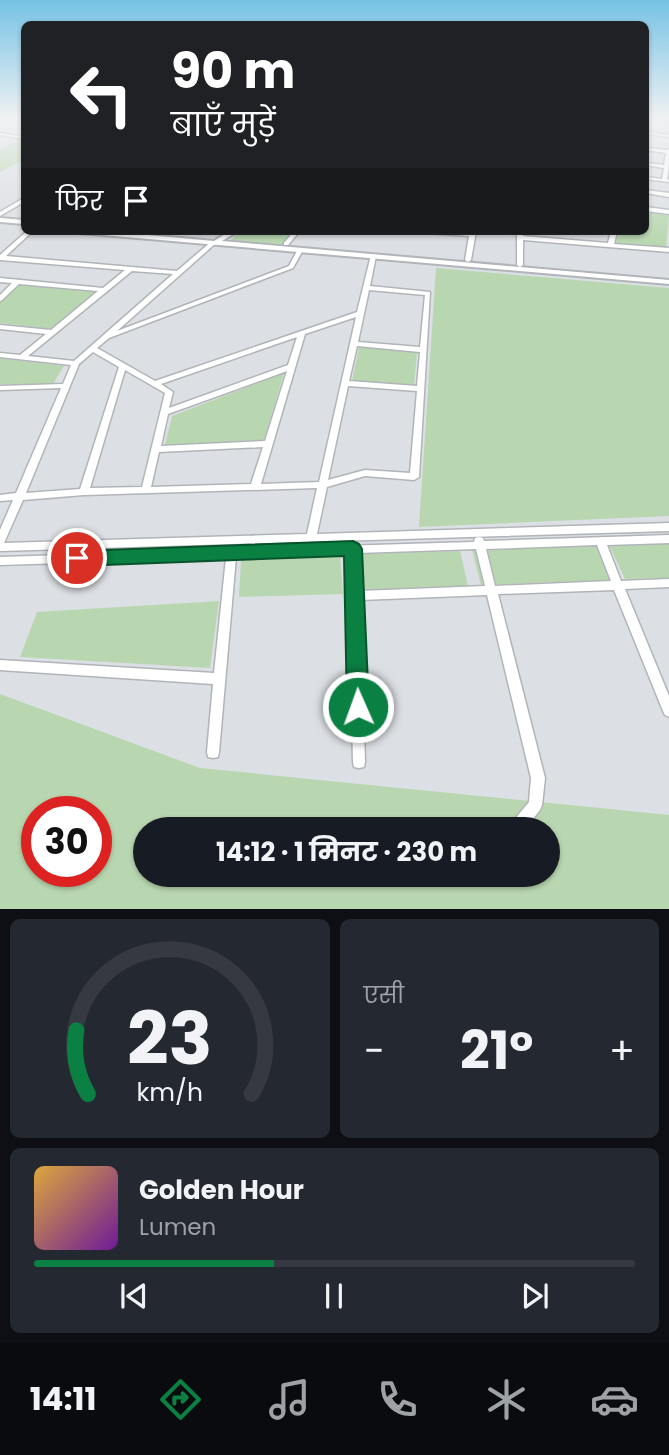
<!DOCTYPE html>
<html lang="hi">
<meta charset="utf-8">
<style>
:root{--surface:#171b24;--page:#242831;--text:#f1f3f6;--muted:#9ea1a6;--line:#363941;--accent:#0b8043}
body{margin:0;font-family:Poppins,"Noto Sans Devanagari",sans-serif;background:var(--page);color:var(--text);height:100vh;display:flex;flex-direction:column;font-size:26px;white-space:nowrap}
*{box-sizing:border-box;margin:0}
p{font-size:23px;color:var(--muted)}
.icon{flex:none;width:38px;height:38px;fill:none;stroke:currentColor;stroke-width:2;stroke-linecap:round;stroke-linejoin:round}
.map{position:relative;height:909px;overflow:hidden}
.sheet{display:flex;flex-direction:column;gap:10px;padding:10px;background:#0d0f14;flex:1}
.sheet>*{flex:none}
.guide{position:absolute;left:21px;top:21px;width:628px;height:214px;border-radius:10px;box-shadow:0 2px 5px #0004;background:#202124;color:#fff;overflow:hidden}
.speed{position:absolute;left:21px;top:796px;display:flex;gap:14px;font-size:35px;font-weight:700;text-align:center}
.speed>*{display:grid;place-content:center;width:91px;height:91px;border-radius:50%;background:var(--surface);box-shadow:0 2px 5px #0004;line-height:1}
.speed .limit{border:10px solid #d22;background:#fff;color:#111}
.pin{position:absolute;display:grid;place-items:center;width:60px;height:60px;color:#fff;margin:-30px;border:4px solid #fff;border-radius:50%;box-shadow:0 2px 7px #0007}
.me{position:absolute;width:77px;margin:-38px;rotate:358deg;stroke-linejoin:round;filter:drop-shadow(0 0 5px #0008)}
.turn{display:flex;align-items:center;gap:24px;height:147px;padding:0 35px;font-size:32px}
.turn .icon{width:91px;height:91px;stroke-width:2.5}
.turn b{display:block;font-size:49px;line-height:60px}
.then{display:flex;align-items:center;height:66px;padding:0 35px;background:#0003;gap:14px;font-size:26px}
.big{font-size:52px;font-weight:700;line-height:1.1}
.sheet .card{flex:1;display:flex;flex-direction:column;justify-content:center;gap:10px;min-width:0;padding:0 24px;border-radius:10px;background:var(--page)}
.sheet .dial{align-items:center;gap:0}
.dial svg{height:182px;overflow:visible;fill:none;stroke:var(--line);stroke-width:7;stroke-linecap:round;text-anchor:middle}
.dial text{fill:var(--text);stroke:none}
.song{display:flex;align-items:center;gap:21px}
.cover{width:84px;height:84px;border-radius:10px;background:linear-gradient(135deg,hsl(40 70% 55%),hsl(280 70% 35%))}
.played{height:7px;border-radius:4px;background:linear-gradient(90deg,var(--accent) 40%,var(--line) 40%)}
.keys{display:flex;justify-content:space-around;direction:ltr}
.heat{display:flex;justify-content:space-between;align-items:center;font-size:38px;direction:ltr}
.sheet .tiles{flex:1;display:grid;gap:10px;grid-template-columns:1fr 1fr}
.card:last-child{grid-column:span 2}
.trip{position:absolute;left:133px;top:817px;width:427px;height:70px;border-radius:35px;background:var(--surface);box-shadow:0 2px 5px #0004;font-weight:700;line-height:70px;text-align:center}
.tabs{display:flex;height:112px;justify-content:space-around;align-items:center;background:#090b0e;color:var(--muted)}
.tabs .icon{width:49px;height:49px}
.tabs .selected{color:var(--accent)}
.tabs b{font-size:32px;color:var(--text)}
.map>svg:first-child{display:block}
.green{fill:#b8d7b0;fill-rule:evenodd}
.lines{fill:none;stroke-linecap:round;stroke-linejoin:round}
.minor-casing{stroke:#b1b4b8;stroke-width:3}
.tertiary-casing{stroke:#b1b4b8;stroke-width:4}
.minor{fill:#fff;fill-rule:evenodd}
.tertiary{fill:#fff;fill-rule:evenodd}
.route{fill:#0b8043;stroke:#07532c;stroke-width:2}
</style>
<div class="map">
<svg width="669" height="909" viewBox="0 0 669 909">
<rect width="100%" height="100%" fill="#dcdfe3"/>
<!-- green -->
<path class="green" d="M17 140 24 141V160L0 172V150Z
M646 210 669 214 666 247 616 243 619 231H646Z
M240 231H294L282 245 231 240Z
M436 268 669 288V516L419 527Z
M18 285 96 292 51 329 0 323V302Z
M359 347 417 352 414 386 352 381Z
M0 358 64 366 53 384H0Z
M284 373 264 440 165 445 172 416Z
M669 544V578L625 579 609 545Z
M596 546 610 580 481 585 472 550Z
M460 551 468 586 365 592 362 554Z
M340 556 343 594 239 597 241 559Z
M219 601 210 668 20 657 37 612Z
M0 694 200 768 669 815V909H0ZM37 812H96V872H37ZM145 830H548V875H145Z"/>
<g class="lines">
<defs>
<path id="minor" d="M646 132 669 135V137L646 134Z
M0 133 24 137V139L0 135Z
M646 148 667 150 669 148V164L667 179 669 180V182L646 179V177L662 179 664 168 646 165V163L664 165 666 153 646 150Z
M646 190 669 193V197L646 193Z
M22 199H24V202L0 216V212Z
M646 207 669 210V214L646 211Z
M27 231H33L6 256 177 271 212 241H216V243L117 331 289 266 298 249H302L303 250 293 268 109 338 97 348 155 381 357 312 371 255 376 256 370 286 430 292 419 477 414 480 365 476 327 487 317 534 669 523V531L0 551V530L13 500 0 501V495L16 493 61 388 0 390V386L63 384 71 365 0 357V353L20 355 46 334 0 329V325L51 330 98 291 19 284 2 300 0 301V295L12 283 0 282V278L103 288 125 270 0 260V255ZM132 271 173 274 74 361 28 356ZM369 290 425 295 420 347 358 342ZM356 317 319 482 261 484 305 334ZM297 337 288 365 169 408 173 392 161 384ZM357 346 420 352 417 386 349 381ZM93 352 119 367 80 489 26 493 79 364ZM125 370 165 393 142 487 90 488ZM287 371 265 441 161 446 168 414ZM348 386 417 391 410 473 365 470 328 480ZM263 447 251 484 151 487 159 452ZM317 488 307 534 4 543 23 500 84 495Z
M294 231H300L288 245H284V243Z
M425 231 470 233V231H476L471 260 468 262 465 260 469 236 428 233Z
M517 231H523V236L608 243 611 231H617L614 244 669 248V252L523 240V265L520 267 517 265Z
M669 535V543L607 545 621 581 669 579V587L625 589 669 696V717L665 715 663 711 614 590 498 594 545 778 542 805 540 810 524 830H508L510 825 529 802 531 778 487 595 360 600 365 762 364 767 359 768 354 767 353 762 348 553 236 557 219 752 218 757 213 758 208 757 207 752 213 684 0 670V660L214 673 226 558 0 565V557L227 550 228 546 232 545 236 546 237 549 474 542 475 538 479 537 483 538 484 541ZM597 545 611 581 495 586 486 549ZM476 549 485 586 360 591 358 553Z"/>
<path id="tertiary" d="M0 218 24 220V224L0 222Z
M76 231H103L214 241 230 231H238L222 241 669 280V284L79 233Z"/>
</defs>
<!-- minor casing -->
<use href="#minor" class="minor-casing"/>
<!-- tertiary casing -->
<use href="#tertiary" class="tertiary-casing"/>
<!-- minor -->
<use href="#minor" class="minor"/>
<!-- tertiary -->
<use href="#tertiary" class="tertiary"/>
</g>
<!-- sky -->
<linearGradient id="sky" x2="0" y2="1"><stop stop-color="#76c2e5"/><stop offset="0.48" stop-color="#eff1f2"/><stop offset="1" stop-color="#eff1f2" stop-opacity="0"/></linearGradient>
<rect width="669" height="245" fill="url(#sky)"/>
<!-- route -->
<path class="route" d="M353 541 359 544 362 549 369 707 366 715 358 718 350 715 347 707 344 556 77 566 71 563 68 558 71 553 77 551Z"/>
</svg>
<div class="speed"><div class="limit">30</div></div>
<div class="pin" style="left:77px;top:558px;background:#d93025"><svg class="icon" aria-label="arrive" viewBox="0 0 24 24"><path d="M6 21V4h12l-3 4 3 4H6"/></svg></div>
<svg class="me" style="left:358px;top:707px" viewBox="-20 -20 40 40"><circle r="17" fill="#0b8043" stroke="#fff" stroke-width="3"/><path d="M0-11L8 9 0 5-8 9z" fill="#fff"/></svg>
<div class="trip">14:12 · 1 मिनट · 230 m</div>
<div class="guide">
<div class="turn"><svg class="icon" aria-label="left" viewBox="0 0 24 24"><path d="M17 20v-9H6M10 6l-5 5 5 5"/></svg><div><b>90 m</b>बाएँ मुड़ें</div></div>
<div class="then">फिर<svg class="icon" aria-label="arrive" viewBox="0 0 24 24"><path d="M6 21V4h12l-3 4 3 4H6"/></svg></div>
</div>
</div>
<section class="sheet">
<div class="tiles">
<div class="card dial"><svg viewBox="0 0 100 80">
<path d="M14 69A42 42 0 1 1 86 69"/>
<path d="M14 69A42 42 0 0 1 9 41" stroke="#0b8043"/>
<text x="50" y="56" font-size="32" font-weight="700">23</text>
<text x="50" y="72" font-size="11">km/h</text>
</svg></div>
<div class="card"><p>एसी</p>
<div class="heat"><a>−</a><b class="big">21°</b><a>+</a></div>
</div>
<div class="card">
<div class="song"><i class="cover"></i><div><b>Golden Hour</b><p>Lumen</p></div></div>
<div class="played"></div>
<div class="keys"><svg class="icon" aria-label="previous" viewBox="0 0 24 24"><path d="M18 5L8 12l10 7zM5 5v14"/></svg><svg class="icon" aria-label="pause" viewBox="0 0 24 24"><path d="M8 5v14M16 5v14"/></svg><svg class="icon" aria-label="next" viewBox="0 0 24 24"><path d="M6 5l10 7-10 7zM19 5v14"/></svg></div>
</div>
</div>
</section>
<nav class="tabs">
<b>14:11</b>
<svg class="icon selected" aria-label="directions" viewBox="0 0 24 24"><path d="M12 3l9 9-9 9-9-9zM9 14v-3h6M13 9l2 2-2 2"/></svg>
<svg class="icon" aria-label="music" viewBox="0 0 24 24"><path d="M9 18V5l10-2v13"/><circle cx="6" cy="18" r="3"/><circle cx="16" cy="16" r="3"/></svg>
<svg class="icon" aria-label="phone" viewBox="0 0 24 24"><path d="M5 4h4l2 5-3 2q2 4 5 5l2-3 5 2v4C11 20 4 13 5 4z"/></svg>
<svg class="icon" aria-label="climate" viewBox="0 0 24 24"><path d="M12 3v18M4 7l16 10M4 17L20 7"/></svg>
<svg class="icon" aria-label="car" viewBox="0 0 24 24"><path d="M5 17H2v-5l4-1 3-4h7l3 4 3 1v5h-3M9 17h6M6 11h13"/><circle cx="7" cy="17" r="2"/><circle cx="17" cy="17" r="2"/></svg>
</nav>
